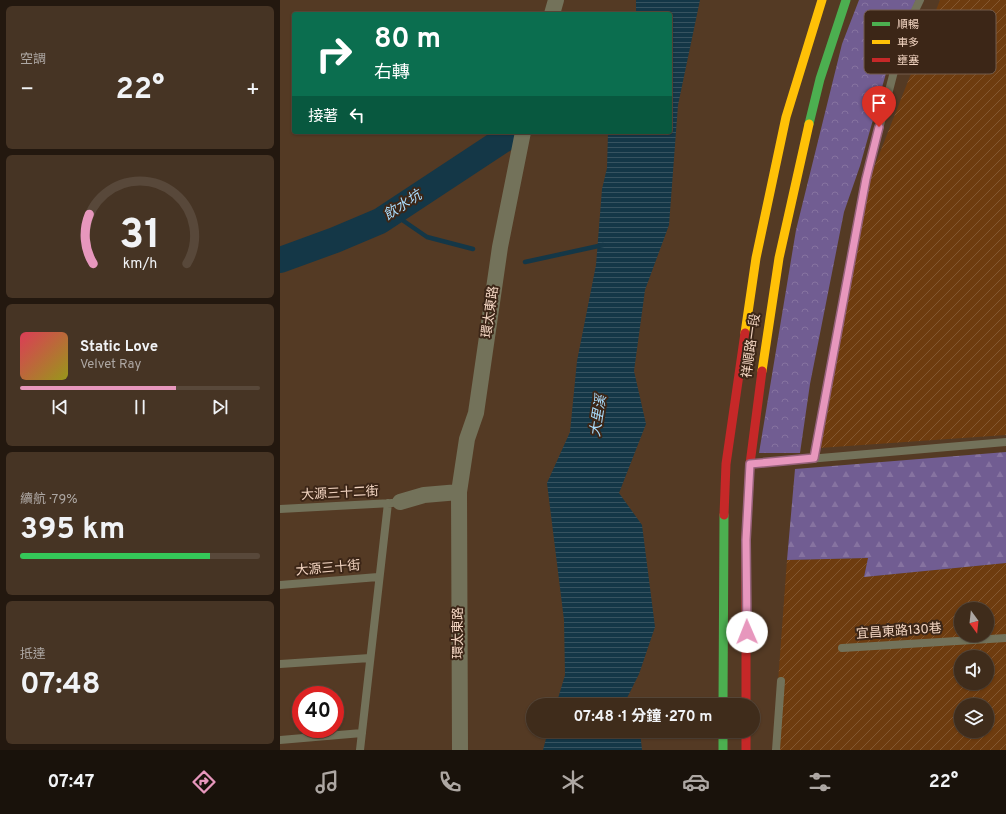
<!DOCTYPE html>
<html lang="zh-TW">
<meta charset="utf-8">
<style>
:root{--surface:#3f2c1b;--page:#463424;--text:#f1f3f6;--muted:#ada7a3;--line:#58483a;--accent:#e797bd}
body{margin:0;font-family:Overpass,"Noto Sans TC",sans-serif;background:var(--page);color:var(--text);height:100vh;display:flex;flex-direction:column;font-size:15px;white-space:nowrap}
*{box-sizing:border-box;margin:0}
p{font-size:13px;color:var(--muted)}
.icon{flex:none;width:22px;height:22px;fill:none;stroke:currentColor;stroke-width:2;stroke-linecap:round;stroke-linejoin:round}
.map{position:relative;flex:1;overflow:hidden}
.drawer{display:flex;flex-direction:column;gap:6px;padding:6px;background:#23180f;width:280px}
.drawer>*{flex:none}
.banner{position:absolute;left:12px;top:12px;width:380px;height:122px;border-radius:4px;box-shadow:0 1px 3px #0004,0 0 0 1px var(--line);background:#0b6e4f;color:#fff;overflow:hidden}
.needle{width:26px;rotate:165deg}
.tools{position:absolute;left:674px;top:602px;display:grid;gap:8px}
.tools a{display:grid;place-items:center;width:40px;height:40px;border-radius:50%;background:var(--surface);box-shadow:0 1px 3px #0004,0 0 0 1px var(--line);font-size:20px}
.speed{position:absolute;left:12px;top:686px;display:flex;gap:8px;font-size:20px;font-weight:700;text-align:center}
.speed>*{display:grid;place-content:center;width:52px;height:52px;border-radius:50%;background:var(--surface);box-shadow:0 1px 3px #0004,0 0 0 1px var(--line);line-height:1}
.speed .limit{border:6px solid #d22;background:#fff;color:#111}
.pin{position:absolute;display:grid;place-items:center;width:34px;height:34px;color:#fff;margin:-41px -17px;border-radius:50% 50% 50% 0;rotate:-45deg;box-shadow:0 0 4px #0007}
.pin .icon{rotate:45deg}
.me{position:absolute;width:44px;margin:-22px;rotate:359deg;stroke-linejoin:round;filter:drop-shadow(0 0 3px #0008)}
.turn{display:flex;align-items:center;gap:14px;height:84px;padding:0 16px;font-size:18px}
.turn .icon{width:52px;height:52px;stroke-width:2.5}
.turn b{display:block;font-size:28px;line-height:34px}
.then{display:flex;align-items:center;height:38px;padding:0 16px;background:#0003;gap:8px;font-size:15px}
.big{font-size:30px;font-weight:700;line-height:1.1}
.drawer .card{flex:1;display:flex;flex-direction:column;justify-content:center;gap:6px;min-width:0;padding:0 14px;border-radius:6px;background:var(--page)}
.drawer .dial{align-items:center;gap:0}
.dial svg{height:104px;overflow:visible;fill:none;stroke:var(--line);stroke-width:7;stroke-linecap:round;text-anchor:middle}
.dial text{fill:var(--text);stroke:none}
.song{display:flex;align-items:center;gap:12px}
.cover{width:48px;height:48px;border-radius:6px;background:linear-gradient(135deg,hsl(350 70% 55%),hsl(60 70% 35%))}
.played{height:4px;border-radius:2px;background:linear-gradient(90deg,var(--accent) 65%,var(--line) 65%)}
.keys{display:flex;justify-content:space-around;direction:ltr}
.heat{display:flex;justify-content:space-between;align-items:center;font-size:22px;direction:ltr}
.charge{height:6px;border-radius:3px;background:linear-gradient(90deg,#34c759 79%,var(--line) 0)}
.trip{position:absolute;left:246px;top:698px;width:234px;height:40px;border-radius:20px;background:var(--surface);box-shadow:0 1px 3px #0004,0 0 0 1px var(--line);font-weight:700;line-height:40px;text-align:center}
.dock{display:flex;height:64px;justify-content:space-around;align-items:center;background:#19120b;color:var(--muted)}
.dock .icon{width:28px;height:28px}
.dock .current{color:var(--accent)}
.dock b{font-size:18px;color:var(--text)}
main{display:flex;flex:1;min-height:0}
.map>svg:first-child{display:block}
.industrial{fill:url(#industrial-furrows);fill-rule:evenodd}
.forest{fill:url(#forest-firs)}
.park{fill:url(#park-crowns)}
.water{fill:url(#water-rules)}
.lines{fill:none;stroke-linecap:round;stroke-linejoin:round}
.stream{stroke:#143747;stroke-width:4.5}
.river{stroke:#143747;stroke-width:26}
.lane{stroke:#73725a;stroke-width:8}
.street{stroke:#73725a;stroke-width:16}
.fast{stroke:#4caf50;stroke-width:9}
.slow{stroke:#ffc107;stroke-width:9}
.jam{stroke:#c62828;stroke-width:9}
.route-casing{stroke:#96627b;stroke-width:10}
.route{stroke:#e797bd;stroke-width:7}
.labels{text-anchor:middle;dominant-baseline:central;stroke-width:4;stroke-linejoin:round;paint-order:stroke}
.street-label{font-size:13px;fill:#f3d5c2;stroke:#3c2617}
.water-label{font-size:14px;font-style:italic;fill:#aaddfd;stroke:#3c2617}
.key{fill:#3c2617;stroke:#735b4a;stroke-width:1}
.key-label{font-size:11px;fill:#f3d5c2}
</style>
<main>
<section class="drawer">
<div class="card"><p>空調</p>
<div class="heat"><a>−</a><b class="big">22°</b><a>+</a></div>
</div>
<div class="card dial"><svg viewBox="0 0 100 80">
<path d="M14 69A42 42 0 1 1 86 69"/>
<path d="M14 69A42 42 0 0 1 11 31" stroke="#e797bd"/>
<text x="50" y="56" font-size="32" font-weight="700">31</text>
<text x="50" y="72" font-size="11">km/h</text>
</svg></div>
<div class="card">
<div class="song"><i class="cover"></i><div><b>Static Love</b><p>Velvet Ray</p></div></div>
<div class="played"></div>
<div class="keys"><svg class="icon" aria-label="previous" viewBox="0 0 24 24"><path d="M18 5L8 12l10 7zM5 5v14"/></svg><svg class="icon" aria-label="pause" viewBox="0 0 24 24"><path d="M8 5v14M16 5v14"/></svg><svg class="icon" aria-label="next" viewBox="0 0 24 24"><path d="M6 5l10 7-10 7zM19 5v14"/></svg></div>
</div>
<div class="card"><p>續航 · 79%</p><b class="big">395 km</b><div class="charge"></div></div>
<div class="card"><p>抵達</p><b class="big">07:48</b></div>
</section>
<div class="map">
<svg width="726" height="750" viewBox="0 0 726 750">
<defs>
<pattern id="industrial-furrows" width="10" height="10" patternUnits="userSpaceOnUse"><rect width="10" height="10" fill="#6e3c0f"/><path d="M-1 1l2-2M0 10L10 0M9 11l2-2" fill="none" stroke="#835730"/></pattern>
<pattern id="forest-firs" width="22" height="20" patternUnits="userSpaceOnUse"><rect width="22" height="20" fill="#715d92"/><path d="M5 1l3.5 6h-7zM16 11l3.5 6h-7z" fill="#8673a0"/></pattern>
<pattern id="park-crowns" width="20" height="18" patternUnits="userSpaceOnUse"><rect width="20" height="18" fill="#715d92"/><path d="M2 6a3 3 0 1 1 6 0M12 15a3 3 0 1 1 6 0" fill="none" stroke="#8673a0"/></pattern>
<pattern id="water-rules" width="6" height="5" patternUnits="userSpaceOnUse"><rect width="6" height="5" fill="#143747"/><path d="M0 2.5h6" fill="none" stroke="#375360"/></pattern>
</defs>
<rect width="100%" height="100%" fill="#543a24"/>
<!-- industrial -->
<path class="industrial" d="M660 0H726V435L539 448 582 198Z
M588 558 584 577 726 563V750H493L507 560ZM681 609H707V635H681ZM681 657H707V683H681ZM681 705H707V731H681Z"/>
<!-- forest -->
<path class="forest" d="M726 452V563L584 577 588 558 507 560 515 469Z"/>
<!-- park -->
<path class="park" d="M579 0H636L610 59 580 166 564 212 530 384 520 453H479L516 230 562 44Z"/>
<!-- water -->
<path class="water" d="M356 0H420L398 105 389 225 365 290 354 371 366 424 339 493 362 525 375 627 359 674 347 698 349 705H276L285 675 284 620 267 483 290 432 297 361 316 265 322 189 327 168 328 132H390V14H356Z
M268 731H360L362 750H263Z"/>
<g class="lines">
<!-- stream -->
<path class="stream" d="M112 213 147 237 193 249
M245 262 323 245"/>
<!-- river -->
<path class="river" d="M0 260 55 240 100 221 235 132"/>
<!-- lane -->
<path class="lane" d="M534 459 586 179 624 33 640 0
M471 464 726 442
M0 509 112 503
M0 585 98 577
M562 648 726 638
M0 664 90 658
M0 740 82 733
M80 750 108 503
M496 750 501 681"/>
<!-- street -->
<path class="street" d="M272 14 276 0
M179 492 187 439 196 413 220 247 243 132
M120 502 144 495 179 492 180 750"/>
<!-- fast -->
<path class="fast" d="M529 124 540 79 566 0
M443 705 444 515
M443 731V750"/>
<!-- slow -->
<path class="slow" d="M465 333 476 258 506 117 542 0
M482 371 499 258 529 124"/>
<!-- jam -->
<path class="jam" d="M444 515 446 464 465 333
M466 705V540L470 464 482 371
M466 731V750"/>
</g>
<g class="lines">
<defs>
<path id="route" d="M467 632 466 540 470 464 534 458 586 179 599 127"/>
</defs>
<!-- route casing -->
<use href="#route" class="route-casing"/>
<!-- route -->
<use href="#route" class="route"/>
</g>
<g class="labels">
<!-- street labels -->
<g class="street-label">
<text transform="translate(211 312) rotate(-82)">環太東路</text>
<text transform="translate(472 346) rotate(-82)">祥順路一段</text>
<text transform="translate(60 494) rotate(-3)">大源三十二街</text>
<text transform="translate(48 569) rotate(-5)">大源三十街</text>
<text transform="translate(619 632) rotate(-4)">宜昌東路130巷</text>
<text transform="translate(179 633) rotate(-90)">環太東路</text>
</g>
<!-- water labels -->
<g class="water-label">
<text transform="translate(123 206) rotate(-33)">飲水坑</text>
<text transform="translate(319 416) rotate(-81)">大里溪</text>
</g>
</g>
<!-- legend -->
<rect x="584" y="10" width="132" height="64" rx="6" class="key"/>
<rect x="592" y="22" width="18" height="4" fill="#4caf50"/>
<rect x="592" y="40" width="18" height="4" fill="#ffc107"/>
<rect x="592" y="58" width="18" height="4" fill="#c62828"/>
<g class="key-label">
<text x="617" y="28">順暢</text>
<text x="617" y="46">車多</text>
<text x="617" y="64">壅塞</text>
</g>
</svg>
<div class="tools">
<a><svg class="needle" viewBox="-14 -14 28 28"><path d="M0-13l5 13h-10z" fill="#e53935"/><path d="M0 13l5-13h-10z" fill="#ada7a3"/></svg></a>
<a><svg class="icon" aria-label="sound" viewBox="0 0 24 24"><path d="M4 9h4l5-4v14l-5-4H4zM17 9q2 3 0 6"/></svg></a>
<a><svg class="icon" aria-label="layers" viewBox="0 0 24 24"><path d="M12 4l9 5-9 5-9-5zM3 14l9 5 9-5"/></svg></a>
</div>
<div class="speed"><div class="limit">40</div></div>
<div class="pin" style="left:599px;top:127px;background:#d93025"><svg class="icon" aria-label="arrive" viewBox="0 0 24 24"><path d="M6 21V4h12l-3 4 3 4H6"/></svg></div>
<svg class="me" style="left:467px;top:632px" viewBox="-20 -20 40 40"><circle r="19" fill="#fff"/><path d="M0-13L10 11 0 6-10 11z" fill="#e797bd"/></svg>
<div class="trip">07:48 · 1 分鐘 · 270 m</div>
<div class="banner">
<div class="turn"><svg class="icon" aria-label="right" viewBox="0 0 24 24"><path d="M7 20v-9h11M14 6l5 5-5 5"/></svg><div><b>80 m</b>右轉</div></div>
<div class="then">接著<svg class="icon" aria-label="left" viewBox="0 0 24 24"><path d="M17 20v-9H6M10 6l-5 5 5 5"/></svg></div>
</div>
</div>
</main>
<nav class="dock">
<b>07:47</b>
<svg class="icon current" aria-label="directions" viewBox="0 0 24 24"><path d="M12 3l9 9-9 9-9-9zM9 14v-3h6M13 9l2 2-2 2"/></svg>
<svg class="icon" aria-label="music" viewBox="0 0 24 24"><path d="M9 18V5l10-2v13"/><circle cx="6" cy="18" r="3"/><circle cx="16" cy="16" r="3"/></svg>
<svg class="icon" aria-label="phone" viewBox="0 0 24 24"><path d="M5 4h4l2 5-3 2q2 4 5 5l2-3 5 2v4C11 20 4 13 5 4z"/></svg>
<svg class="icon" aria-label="climate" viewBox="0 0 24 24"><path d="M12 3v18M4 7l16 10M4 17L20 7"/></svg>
<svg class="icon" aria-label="car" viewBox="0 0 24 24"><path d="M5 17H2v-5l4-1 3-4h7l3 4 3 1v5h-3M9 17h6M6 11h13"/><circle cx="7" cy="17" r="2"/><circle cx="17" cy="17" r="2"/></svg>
<svg class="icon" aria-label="filters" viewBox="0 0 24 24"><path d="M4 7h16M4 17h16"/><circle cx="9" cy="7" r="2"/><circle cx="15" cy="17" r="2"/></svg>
<b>22°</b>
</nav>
